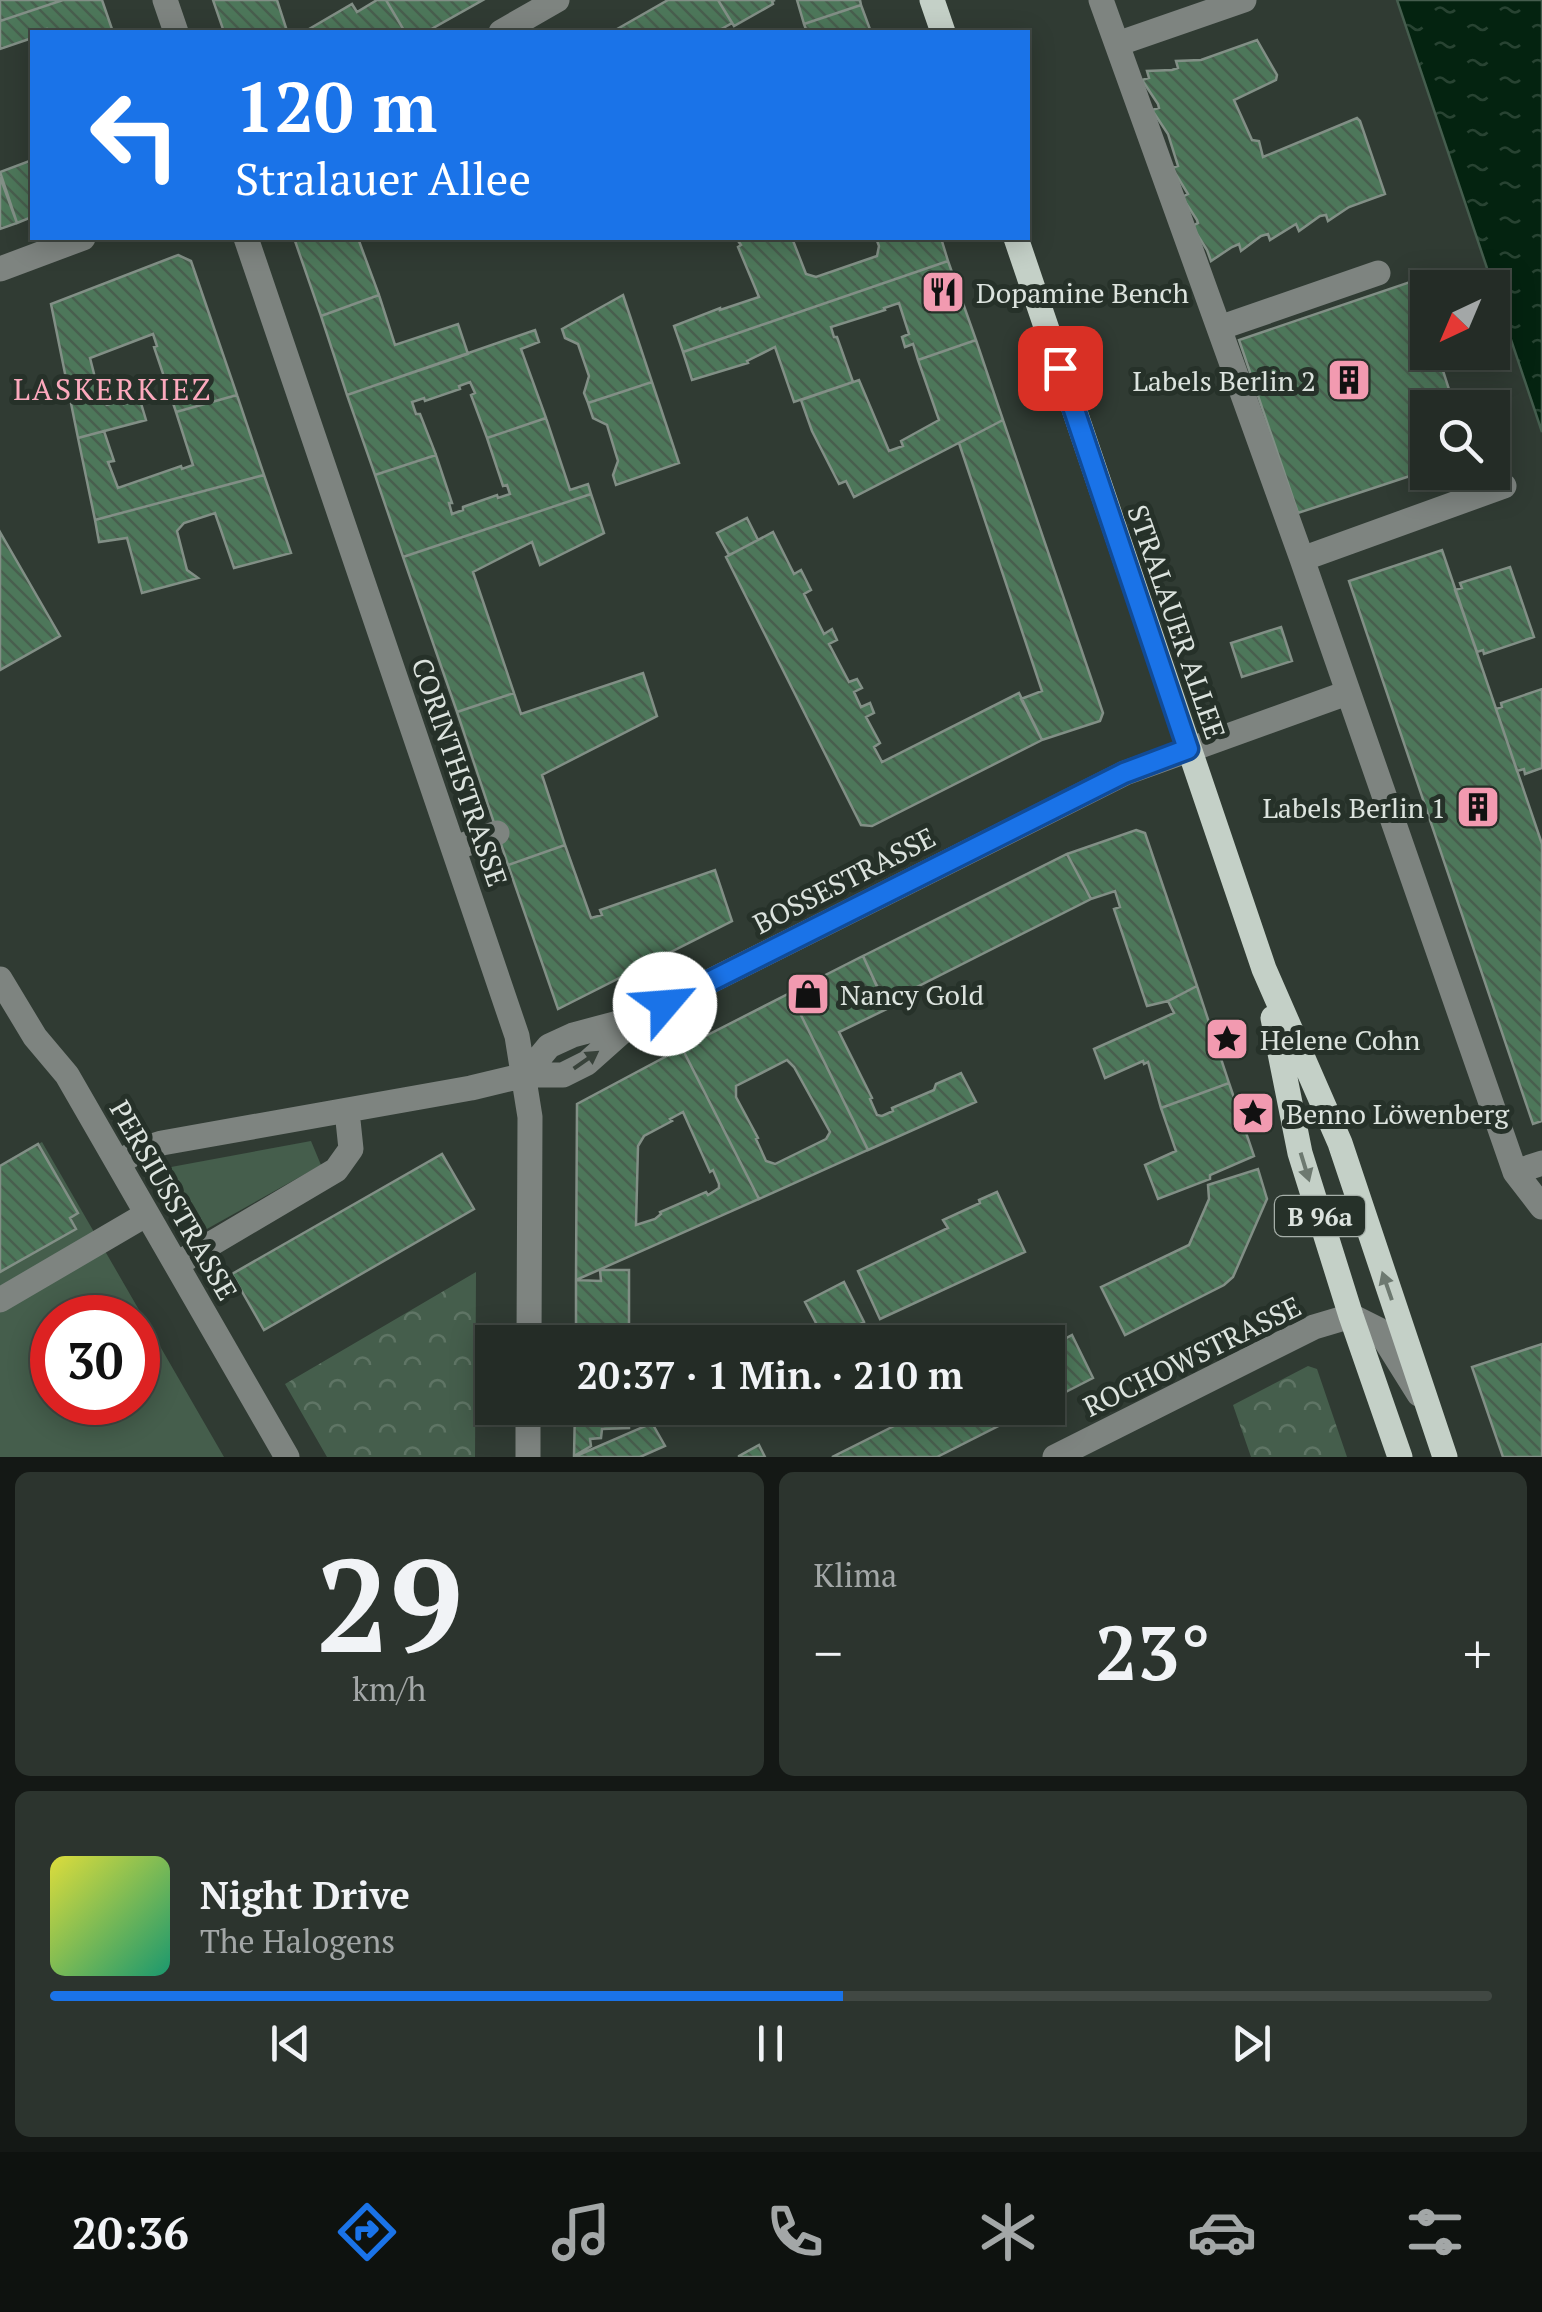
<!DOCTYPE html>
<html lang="de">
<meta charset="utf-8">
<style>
:root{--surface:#242c26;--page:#2c342e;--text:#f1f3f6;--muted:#a3a7a7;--line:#414843;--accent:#1a73e8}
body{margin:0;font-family:"PT Serif",serif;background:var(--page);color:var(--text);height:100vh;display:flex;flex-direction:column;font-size:38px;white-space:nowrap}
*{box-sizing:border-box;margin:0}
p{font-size:32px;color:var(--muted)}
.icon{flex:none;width:55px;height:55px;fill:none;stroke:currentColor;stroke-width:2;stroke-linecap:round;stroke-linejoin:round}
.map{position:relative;height:1457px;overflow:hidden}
.sheet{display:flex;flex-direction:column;gap:15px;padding:15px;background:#141815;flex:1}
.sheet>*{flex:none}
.top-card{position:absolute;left:30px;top:30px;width:1000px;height:210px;border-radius:0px;box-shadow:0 5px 25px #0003,0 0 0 2px var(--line);background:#1a73e8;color:#fff;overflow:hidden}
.needle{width:65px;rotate:224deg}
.buttons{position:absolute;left:1410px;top:270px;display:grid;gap:20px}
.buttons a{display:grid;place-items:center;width:100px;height:100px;border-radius:0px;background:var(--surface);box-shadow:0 5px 25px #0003,0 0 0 2px var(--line);font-size:50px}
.speed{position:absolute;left:30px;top:1295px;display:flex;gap:20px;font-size:50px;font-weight:700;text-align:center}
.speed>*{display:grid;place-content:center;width:130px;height:130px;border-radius:50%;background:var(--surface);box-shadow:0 5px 25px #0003,0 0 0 2px var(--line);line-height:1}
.speed .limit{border:15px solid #d22;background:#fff;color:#111}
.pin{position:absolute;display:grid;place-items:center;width:85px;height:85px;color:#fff;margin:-42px;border-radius:20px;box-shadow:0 5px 15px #0006}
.me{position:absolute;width:110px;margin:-55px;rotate:63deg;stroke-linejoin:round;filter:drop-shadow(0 0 8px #0008)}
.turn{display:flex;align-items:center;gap:35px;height:210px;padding:0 40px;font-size:45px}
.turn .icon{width:130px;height:130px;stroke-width:2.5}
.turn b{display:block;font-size:70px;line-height:85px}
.big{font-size:75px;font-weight:700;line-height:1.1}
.sheet .widget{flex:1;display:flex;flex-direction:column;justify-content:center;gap:15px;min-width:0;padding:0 35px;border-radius:15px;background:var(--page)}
.sheet .dial{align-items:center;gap:0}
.dial b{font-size:130px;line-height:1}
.song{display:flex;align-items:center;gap:30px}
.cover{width:120px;height:120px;border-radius:15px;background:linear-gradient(135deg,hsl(60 70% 55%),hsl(160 70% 35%))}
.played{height:10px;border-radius:5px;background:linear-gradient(90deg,var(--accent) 55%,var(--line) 55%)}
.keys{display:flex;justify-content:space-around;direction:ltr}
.heat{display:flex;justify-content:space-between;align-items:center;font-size:55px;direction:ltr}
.sheet .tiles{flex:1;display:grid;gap:15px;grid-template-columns:1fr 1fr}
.widget:last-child{grid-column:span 2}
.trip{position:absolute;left:475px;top:1325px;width:590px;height:100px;border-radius:0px;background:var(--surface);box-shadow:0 5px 25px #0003,0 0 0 2px var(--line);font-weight:700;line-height:100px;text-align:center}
.dock{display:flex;height:160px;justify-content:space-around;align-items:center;background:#0e120f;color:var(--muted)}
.dock .icon{width:70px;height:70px}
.dock .on{color:var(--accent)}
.dock b{font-size:45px;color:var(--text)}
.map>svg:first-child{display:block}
.green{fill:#455e4c;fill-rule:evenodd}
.park{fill:url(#park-crowns)}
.water{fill:url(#water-ripples);stroke:#455d4e;stroke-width:2.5}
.building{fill:url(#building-back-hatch);stroke:#828f86;stroke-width:2.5;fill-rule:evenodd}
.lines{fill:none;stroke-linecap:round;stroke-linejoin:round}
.minor{stroke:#7e8480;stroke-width:25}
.major{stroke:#c4d0c7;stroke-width:25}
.oneway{fill:#38423a}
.oneway2{fill:#6d7970}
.route-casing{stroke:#114b97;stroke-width:25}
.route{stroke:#1a73e8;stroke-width:18}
.labels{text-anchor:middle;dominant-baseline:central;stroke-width:10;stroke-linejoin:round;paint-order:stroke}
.shield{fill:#263129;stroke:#a5aea8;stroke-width:2.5}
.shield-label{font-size:25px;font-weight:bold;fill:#dce3de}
.poi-label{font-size:28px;fill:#dce3de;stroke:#263129;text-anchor:start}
.street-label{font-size:28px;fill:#dce3de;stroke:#263129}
.neighbourhood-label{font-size:30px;letter-spacing:2.5px;fill:#fca9bd;stroke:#263129}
</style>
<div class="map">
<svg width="1542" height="1457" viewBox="0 0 1542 1457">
<defs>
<pattern id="park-crowns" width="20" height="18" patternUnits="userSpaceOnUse" patternTransform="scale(2.5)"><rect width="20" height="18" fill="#455e4c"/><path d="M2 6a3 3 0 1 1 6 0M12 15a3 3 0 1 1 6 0" fill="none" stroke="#5f7565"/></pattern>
<pattern id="water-ripples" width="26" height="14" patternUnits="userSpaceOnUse" patternTransform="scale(2.5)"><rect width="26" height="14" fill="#042310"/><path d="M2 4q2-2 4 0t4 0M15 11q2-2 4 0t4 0" fill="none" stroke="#284332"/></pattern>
<pattern id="building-back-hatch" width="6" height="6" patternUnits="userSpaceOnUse" patternTransform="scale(2.5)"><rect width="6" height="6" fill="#4d775a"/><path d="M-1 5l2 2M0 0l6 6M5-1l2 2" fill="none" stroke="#485e4e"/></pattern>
</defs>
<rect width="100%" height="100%" fill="#303b33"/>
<!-- green -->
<path class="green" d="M311 1141 321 1165 198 1234 161 1172 171 1167Z
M42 1142 224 1457H0V1166ZM52 1318H138V1402H52Z"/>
<!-- park -->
<path class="park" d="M476 1272 475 1457H327L285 1384Z
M1308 1366 1317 1369 1347 1457H1251L1233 1405Z"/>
<!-- water -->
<path class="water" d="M1397 0H1542V432Z"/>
<!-- building -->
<path class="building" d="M0 0H63L0 21Z
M63 0H102L113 32H49L47 29 32 32V38L0 49V21Z
M213 0H277L287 31 224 32Z
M377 0H386L405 32H304L352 4 357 12Z
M386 0H483L426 32H405Z
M668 0H718L732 23 716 32H612Z
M718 0H775L772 1 773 4 734 26Z
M797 0H860L861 5 804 24Z
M861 5 871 32H807L804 24Z
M1257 40 1277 75 1276 80 1234 100 1252 140 1259 141 1263 157 1357 118 1360 121 1385 194 1349 207 1328 221 1326 215 1320 216 1299 231 1296 224 1270 240 1268 234 1261 236 1241 251 1239 244 1232 247 1211 261 1207 250 1192 226 1198 223 1197 220 1182 197 1188 194 1172 168 1178 166 1168 134 1152 110 1159 108 1158 104 1142 80 1149 78 1147 71 1172 70 1178 68 1176 61 1201 60Z
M32 160V217L17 223 0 172Z
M0 177 17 223 0 229Z
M294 238H364L359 241 379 295 321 316Z
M736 238H792L806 274 816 277 877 256 879 246 876 238H941L948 261 683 352 674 326 720 308V310L759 297 738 247 741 245Z
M178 255 191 261 237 395 176 412 154 347 157 346 153 334 90 358 101 401 107 405 123 400 124 404 140 400 146 420 78 438 51 304Z
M948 261 976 340 918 360 913 344 905 347 902 337 909 334 899 303 884 308 885 310 831 327 834 337H837L853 382 794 402 775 347 747 361 748 363 692 380 683 352Z
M1413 281 1428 326V352H1437L1455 408H1428V470L1298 513 1239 340Z
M379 295 395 345 458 324 468 354 347 395 321 316Z
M623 295 652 382 588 403 584 393 589 376 578 344 565 338 562 329Z
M535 330 539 342 521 349 546 418 487 438 471 395 475 393 470 382 459 386 460 389 425 401 424 398 412 402 416 414H420L436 455 375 475 347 395Z
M976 340 1003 420 854 497 846 481 839 484 812 431 801 400 859 380 889 451 903 446 901 441 939 420 918 360Z
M652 382 679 463 616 485 613 475 618 461 607 425 593 418 588 403Z
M237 395 264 475 95 520 78 438 104 431 114 461 108 462 118 488 181 466 182 469 193 465 176 412Z
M546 418 570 490 588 484 591 494 403 557 375 475 436 455 452 503H449L452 514 463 510V507L497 495 498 498 510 494 507 485 503 486 487 438Z
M1003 420 1103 713 1100 721 1042 740 1021 699 1042 691 959 443Z
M264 475 291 553 234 568 215 513 184 523 177 531 187 570 198 578 142 593 127 538 99 542 95 520Z
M591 494 604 533 540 565 532 542 473 572 514 693 457 712 403 557Z
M747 518 758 540 729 555 717 533Z
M0 532 60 636 0 670Z
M773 532 794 574 801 570 811 590 804 594 824 634 832 629 837 640 829 644 849 682 857 679 862 688 854 692 861 707 870 703 874 713 866 717 880 743 874 747 882 762 1019 693 1042 740 872 826 861 825 726 557Z
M1442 550 1542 844V1121L1533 1124 1349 581Z
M1510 567 1534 637 1484 654 1483 650 1477 652 1455 590 1462 588 1460 583Z
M1281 627 1292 661 1242 677 1231 643Z
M643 673 657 716 542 775 565 845 508 865 457 712 514 693 521 714Z
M1542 689V768L1525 774 1524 769 1517 771 1496 709 1502 707 1501 703Z
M1136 830 1145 833 1197 986 1168 1001 1147 1006 1114 909 1120 907 1115 891 1091 899 1067 854Z
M565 845 591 918 602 915 600 910 715 870 732 921 558 1009 508 865Z
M1067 854 1091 899 885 1003 863 956Z
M863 956 887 1009 839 1032 872 1098 870 1099 877 1115 882 1116 893 1111 892 1108 934 1090 936 1084 961 1073 976 1102 868 1150 790 993Z
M1197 986 1229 1083 1161 1108 1148 1062 1144 1064 1143 1061 1105 1078 1094 1049 1174 1013 1168 1001Z
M790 993 868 1150 759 1199 682 1048ZM787 1060 794 1067 830 1132 826 1139 775 1164 766 1161 756 1139 758 1138 736 1097V1086Z
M682 1048 759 1199 576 1280 577 1104ZM683 1112 710 1172 713 1170 719 1184V1188L708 1195 706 1192 660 1212 661 1214 655 1219 636 1225 638 1146 644 1136 672 1121 670 1119Z
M1229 1083 1254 1156 1210 1175V1179L1158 1199 1145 1165 1176 1151 1161 1108Z
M38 1144 78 1213 70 1218 76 1229 0 1272V1166Z
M442 1154 474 1209 264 1330 232 1274Z
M1258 1169 1267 1199 1233 1277 1224 1285 1125 1335 1101 1287 1189 1245 1209 1199 1208 1185Z
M997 1192 1025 1252 880 1319 858 1271 948 1228 943 1220 980 1203 979 1200Z
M600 1270H629V1342H576V1280L601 1281Z
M844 1282 864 1322 826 1342 805 1302Z
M1072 1335 1093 1378 1048 1401V1348Z
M1542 1344V1457H1503L1472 1367Z
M575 1408H629V1428L602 1429 601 1438 590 1439 591 1446 574 1456Z
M930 1408H1034L937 1457H832Z
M652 1423 665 1446 640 1457H574Z
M759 1445 765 1457H739V1456Z"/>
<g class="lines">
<!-- minor -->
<path class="minor" d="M165 0 176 32
M1101 0 1302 559 1515 1172 1542 1207
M501 32 557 0
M1117 44 1244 0
M246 238 517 1036 530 1117 529 1342
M0 269 83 238
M1219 328 1378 273
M1302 559 1504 486
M455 848 497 833
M0 979 35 1037 67 1075 287 1457
M525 1075 549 1046 573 1035 637 1018 1125 773 1347 693
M118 1163 140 1150 162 1143 471 1088 525 1075H563L587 1063 633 1022
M1515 1172 1542 1163
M177 1264 336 1170 351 1149 347 1111
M0 1300 147 1214
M528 1457V1408
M1055 1457 1314 1327 1351 1316 1379 1330 1419 1394"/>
<!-- major -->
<path class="major" d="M932 0 943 32
M1016 238 1264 969 1340 1143 1445 1457
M1273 1018 1300 1153 1351 1316 1400 1457"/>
</g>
<!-- one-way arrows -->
<defs><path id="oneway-solid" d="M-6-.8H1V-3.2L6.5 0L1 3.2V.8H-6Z" transform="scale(2.5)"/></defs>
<use class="oneway" href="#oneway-solid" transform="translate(586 1060) rotate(-35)"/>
<g class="oneway2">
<use href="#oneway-solid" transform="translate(1305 1167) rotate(73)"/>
<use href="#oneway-solid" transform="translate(1387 1286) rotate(-109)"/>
</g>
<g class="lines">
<defs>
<path id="route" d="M665 1004 1124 773 1188 749 1060 368"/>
</defs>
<!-- route casing -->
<use href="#route" class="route-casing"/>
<!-- route -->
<use href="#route" class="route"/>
</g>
<!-- icons -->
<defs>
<symbol id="restaurant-square" viewBox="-11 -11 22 22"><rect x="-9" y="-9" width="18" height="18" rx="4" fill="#f29ab0" stroke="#263129"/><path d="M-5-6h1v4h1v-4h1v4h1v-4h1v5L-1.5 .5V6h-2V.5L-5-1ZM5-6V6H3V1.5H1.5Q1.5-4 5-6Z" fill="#111"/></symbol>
<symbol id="building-square" viewBox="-11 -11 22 22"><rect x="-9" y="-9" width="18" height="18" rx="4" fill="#f29ab0" stroke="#263129"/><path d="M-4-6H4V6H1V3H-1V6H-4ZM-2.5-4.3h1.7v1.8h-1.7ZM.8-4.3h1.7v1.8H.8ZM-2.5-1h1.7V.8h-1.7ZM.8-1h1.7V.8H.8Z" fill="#111"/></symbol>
<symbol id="shop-square" viewBox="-11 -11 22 22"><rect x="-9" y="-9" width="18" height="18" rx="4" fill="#f29ab0" stroke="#263129"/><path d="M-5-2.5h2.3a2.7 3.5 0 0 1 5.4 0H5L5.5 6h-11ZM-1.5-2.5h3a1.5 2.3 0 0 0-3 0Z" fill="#111"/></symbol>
<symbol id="sight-square" viewBox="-11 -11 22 22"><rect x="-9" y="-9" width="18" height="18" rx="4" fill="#f29ab0" stroke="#263129"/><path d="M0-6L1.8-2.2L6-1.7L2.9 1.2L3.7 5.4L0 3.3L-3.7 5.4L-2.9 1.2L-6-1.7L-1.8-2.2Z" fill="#111"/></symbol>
</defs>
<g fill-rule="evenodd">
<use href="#restaurant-square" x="918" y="267" width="50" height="50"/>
<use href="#building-square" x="1324" y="355" width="50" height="50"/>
<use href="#building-square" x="1453" y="782" width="50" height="50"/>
<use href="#shop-square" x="783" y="969" width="50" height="50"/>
<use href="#sight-square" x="1202" y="1014" width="50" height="50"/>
<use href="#sight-square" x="1228" y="1088" width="50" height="50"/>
</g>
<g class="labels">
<!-- shield labels -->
<rect class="shield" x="1275" y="1196" width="90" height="40" rx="8"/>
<g class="shield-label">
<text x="1320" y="1216">B 96a</text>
</g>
<!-- poi labels -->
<g class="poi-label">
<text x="976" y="292">Dopamine Bench</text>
<text x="1316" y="380" text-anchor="end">Labels Berlin 2</text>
<text x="1446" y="807" text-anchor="end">Labels Berlin 1</text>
<text x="840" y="994">Nancy Gold</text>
<text x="1260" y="1039">Helene Cohn</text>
<text x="1286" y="1113">Benno Löwenberg</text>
</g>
<!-- street labels -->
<g class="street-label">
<text transform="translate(1177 622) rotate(71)">STRALAUER ALLEE</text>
<text transform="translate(460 772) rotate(71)">CORINTHSTRASSE</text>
<text transform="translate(844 880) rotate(-27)">BOSSESTRASSE</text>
<text transform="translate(174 1200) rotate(60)">PERSIUSSTRASSE</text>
<text transform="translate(1192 1356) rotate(-26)">ROCHOWSTRASSE</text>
</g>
<!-- neighbourhood labels -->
<g class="neighbourhood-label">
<text x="113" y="389">LASKERKIEZ</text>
</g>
</g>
</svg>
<div class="buttons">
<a><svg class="needle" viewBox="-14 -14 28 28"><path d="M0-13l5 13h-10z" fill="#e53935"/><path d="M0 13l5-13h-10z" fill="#a3a7a7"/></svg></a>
<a><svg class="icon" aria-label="search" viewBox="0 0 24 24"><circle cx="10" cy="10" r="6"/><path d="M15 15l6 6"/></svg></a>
</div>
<div class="speed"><div class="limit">30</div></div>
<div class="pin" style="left:1060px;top:368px;background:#d93025"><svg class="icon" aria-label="arrive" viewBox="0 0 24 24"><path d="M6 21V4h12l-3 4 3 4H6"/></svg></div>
<svg class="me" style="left:665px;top:1004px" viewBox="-20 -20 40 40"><circle r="19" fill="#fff"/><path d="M0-13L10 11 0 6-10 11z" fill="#1a73e8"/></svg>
<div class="trip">20:37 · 1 Min. · 210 m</div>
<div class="top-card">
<div class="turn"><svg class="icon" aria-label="left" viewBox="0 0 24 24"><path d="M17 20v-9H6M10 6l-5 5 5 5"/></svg><div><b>120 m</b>Stralauer Allee</div></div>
</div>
</div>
<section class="sheet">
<div class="tiles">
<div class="widget dial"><b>29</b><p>km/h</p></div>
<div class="widget"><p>Klima</p>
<div class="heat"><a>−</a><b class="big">23°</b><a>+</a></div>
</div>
<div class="widget">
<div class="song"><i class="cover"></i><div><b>Night Drive</b><p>The Halogens</p></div></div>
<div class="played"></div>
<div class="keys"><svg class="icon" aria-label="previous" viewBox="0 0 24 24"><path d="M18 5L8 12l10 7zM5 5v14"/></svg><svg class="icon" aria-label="pause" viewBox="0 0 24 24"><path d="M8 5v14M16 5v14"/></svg><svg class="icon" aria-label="next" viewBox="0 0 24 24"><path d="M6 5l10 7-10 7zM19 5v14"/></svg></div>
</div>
</div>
</section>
<nav class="dock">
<b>20:36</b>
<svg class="icon on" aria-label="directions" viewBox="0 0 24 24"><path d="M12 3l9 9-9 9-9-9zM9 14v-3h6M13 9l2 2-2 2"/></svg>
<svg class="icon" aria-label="music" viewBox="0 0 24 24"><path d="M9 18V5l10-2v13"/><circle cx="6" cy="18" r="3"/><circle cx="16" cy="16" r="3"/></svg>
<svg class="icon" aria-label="phone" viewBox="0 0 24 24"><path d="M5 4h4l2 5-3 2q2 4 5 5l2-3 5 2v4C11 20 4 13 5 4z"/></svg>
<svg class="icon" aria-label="climate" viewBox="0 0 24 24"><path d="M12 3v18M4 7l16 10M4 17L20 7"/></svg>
<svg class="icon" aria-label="car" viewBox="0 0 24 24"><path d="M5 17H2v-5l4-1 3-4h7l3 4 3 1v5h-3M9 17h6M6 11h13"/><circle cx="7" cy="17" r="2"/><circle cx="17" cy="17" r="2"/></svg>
<svg class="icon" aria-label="filters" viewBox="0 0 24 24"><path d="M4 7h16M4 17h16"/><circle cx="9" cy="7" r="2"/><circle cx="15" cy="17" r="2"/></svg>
</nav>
